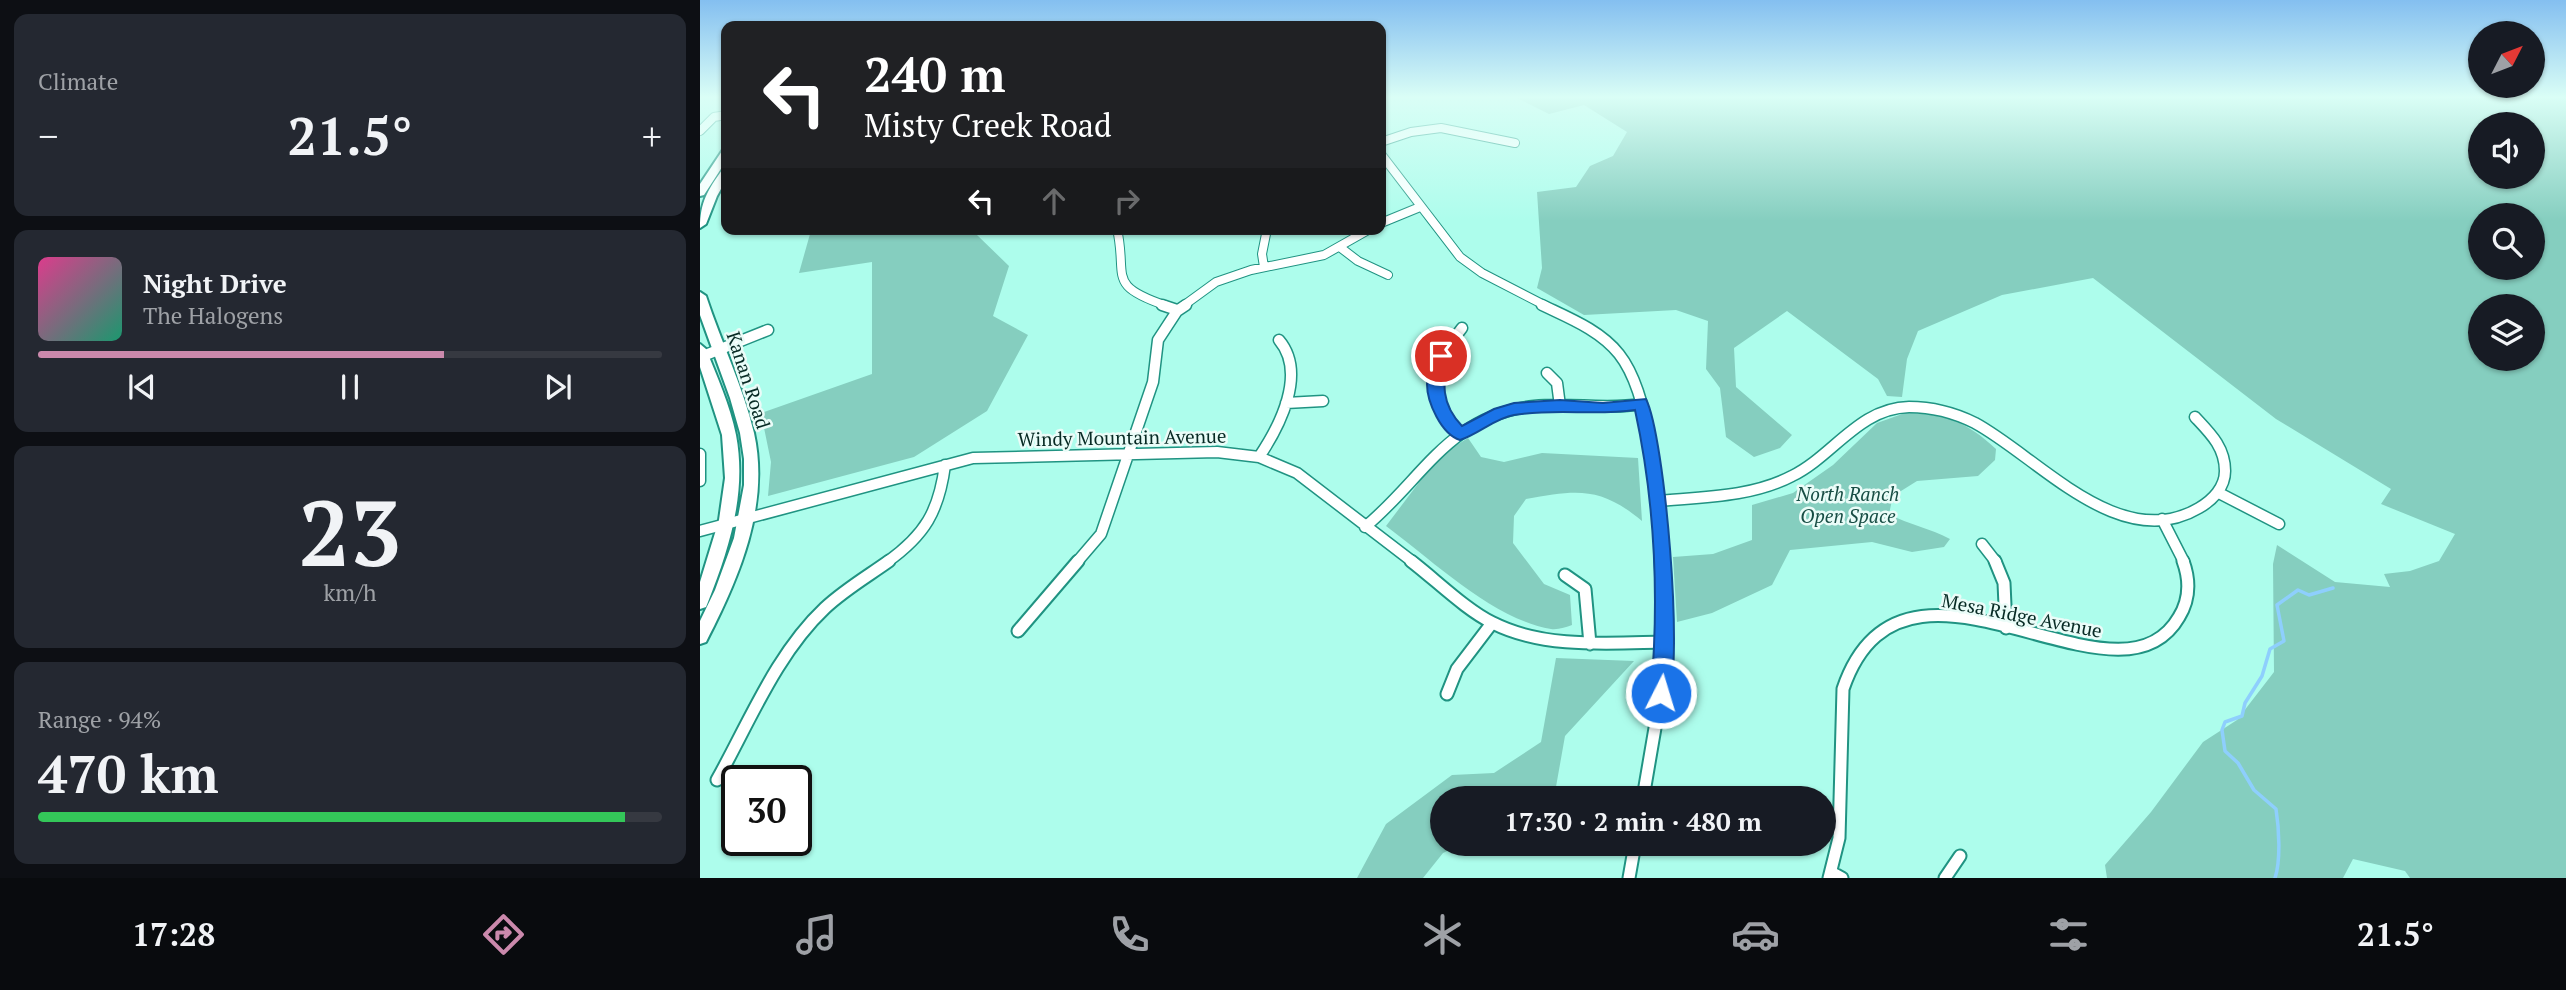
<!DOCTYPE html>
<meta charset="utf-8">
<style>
:root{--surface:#171b24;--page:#242831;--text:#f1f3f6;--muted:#9ea1a6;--line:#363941;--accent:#cb89ac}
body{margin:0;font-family:"PT Serif",serif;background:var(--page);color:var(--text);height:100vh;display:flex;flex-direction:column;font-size:26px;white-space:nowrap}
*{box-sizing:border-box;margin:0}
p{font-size:23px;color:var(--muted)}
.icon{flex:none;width:38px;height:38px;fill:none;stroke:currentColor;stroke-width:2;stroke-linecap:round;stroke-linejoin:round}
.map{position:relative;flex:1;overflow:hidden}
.panel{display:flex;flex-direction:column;gap:14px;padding:14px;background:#0d0f14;width:700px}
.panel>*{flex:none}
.hud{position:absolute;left:21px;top:21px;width:665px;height:214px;border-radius:14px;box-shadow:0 2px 5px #0004;background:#202124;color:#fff;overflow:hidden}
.needle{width:46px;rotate:48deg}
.fabs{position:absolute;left:1768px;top:21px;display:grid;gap:14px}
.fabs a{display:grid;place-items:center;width:77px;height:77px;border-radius:50%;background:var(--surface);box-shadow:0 2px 5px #0004;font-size:35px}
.speed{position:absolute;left:21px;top:765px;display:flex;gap:14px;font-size:35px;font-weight:700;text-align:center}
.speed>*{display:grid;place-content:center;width:91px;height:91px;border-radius:50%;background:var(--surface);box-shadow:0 2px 5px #0004;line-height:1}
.speed .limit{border:4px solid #111;border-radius:10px;background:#fff;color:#111}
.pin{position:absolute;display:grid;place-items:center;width:60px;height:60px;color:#fff;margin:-30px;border:4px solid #fff;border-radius:50%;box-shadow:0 2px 7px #0007}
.me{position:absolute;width:77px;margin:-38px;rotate:5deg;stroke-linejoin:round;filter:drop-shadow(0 0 5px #0008)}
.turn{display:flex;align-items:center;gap:24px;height:147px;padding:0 28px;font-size:32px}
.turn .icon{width:91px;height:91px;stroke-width:2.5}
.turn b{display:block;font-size:49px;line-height:60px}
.lanes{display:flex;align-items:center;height:66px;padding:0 28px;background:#0003;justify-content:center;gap:35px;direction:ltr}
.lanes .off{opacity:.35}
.big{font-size:52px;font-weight:600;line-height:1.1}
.panel .widget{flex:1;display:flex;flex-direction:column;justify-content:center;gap:10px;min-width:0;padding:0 24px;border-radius:14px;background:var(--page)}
.panel .dial{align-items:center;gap:0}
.dial b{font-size:91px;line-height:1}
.song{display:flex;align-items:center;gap:21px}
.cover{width:84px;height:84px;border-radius:10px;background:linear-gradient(135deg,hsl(330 70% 55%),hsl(160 70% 35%))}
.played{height:7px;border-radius:4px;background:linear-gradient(90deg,var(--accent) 65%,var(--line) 65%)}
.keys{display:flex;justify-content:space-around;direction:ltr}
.heat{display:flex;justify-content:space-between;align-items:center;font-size:38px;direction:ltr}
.charge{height:10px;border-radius:5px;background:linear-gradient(90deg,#34c759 94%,var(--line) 0)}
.trip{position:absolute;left:730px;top:786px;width:406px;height:70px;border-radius:35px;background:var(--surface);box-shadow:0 2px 5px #0004;font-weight:600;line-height:70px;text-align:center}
.tabs{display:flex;height:112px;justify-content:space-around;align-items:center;background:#090b0e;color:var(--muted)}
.tabs .icon{width:49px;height:49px}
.tabs .on{color:var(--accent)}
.tabs b{font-size:32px;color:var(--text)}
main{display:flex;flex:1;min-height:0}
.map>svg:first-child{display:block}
.green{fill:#85cebf;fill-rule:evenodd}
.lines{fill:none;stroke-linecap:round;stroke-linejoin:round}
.stream{stroke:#8ecffd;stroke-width:3.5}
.minor-far2-casing{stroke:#209382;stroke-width:10}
.minor-far1-casing{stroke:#209382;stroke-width:13}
.minor-casing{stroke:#209382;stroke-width:15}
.secondary-casing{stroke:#209382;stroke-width:4}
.minor-far2{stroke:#fff;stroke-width:8}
.minor-far1{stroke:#fff;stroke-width:10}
.minor{stroke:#fff;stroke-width:11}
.secondary{fill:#fff;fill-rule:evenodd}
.route{fill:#1a73e8;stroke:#114b97;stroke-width:2}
.labels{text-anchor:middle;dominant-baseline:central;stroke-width:5;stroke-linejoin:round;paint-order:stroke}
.street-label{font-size:19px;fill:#072a24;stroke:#eafcf8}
.park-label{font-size:19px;font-style:italic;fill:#174d44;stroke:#eafcf8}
</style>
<main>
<section class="panel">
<div class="widget"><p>Climate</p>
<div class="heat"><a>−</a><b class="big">21.5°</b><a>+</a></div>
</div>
<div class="widget">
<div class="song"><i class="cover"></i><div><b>Night Drive</b><p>The Halogens</p></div></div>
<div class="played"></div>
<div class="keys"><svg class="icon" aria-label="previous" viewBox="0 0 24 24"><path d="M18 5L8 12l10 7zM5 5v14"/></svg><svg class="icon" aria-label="pause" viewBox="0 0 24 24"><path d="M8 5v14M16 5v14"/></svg><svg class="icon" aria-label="next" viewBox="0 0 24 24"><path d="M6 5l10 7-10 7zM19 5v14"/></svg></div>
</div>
<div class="widget dial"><b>23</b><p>km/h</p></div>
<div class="widget"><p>Range · 94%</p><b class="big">470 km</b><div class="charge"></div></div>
</section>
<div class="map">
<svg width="1866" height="878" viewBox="0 0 1866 878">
<rect width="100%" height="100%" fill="#adfdec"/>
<!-- green -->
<path class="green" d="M817 98H1866V878H1710L1705 871 1653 859 1643 878H1407L1405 865 1451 812 1503 742 1537 720 1574 672 1573 564 1577 545 1635 582 1690 587 1684 574 1710 571 1739 561 1755 534 1681 504 1691 489 1576 419 1393 278 1302 295 1218 331 1207 359 1202 397 1187 396 1178 379 1087 311 1034 348 1036 387 1092 435 1080 448 1054 457 1026 437 1020 388 1006 369 1008 321 976 310 884 315 837 288 842 268 837 192 876 187 890 166 913 156 927 132 884 105 849 114ZM1832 124V177H1780V124ZM1832 215V268H1780V215ZM1832 306V359H1780V306Z
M100 229H276L277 235 309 266 293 316 328 335 287 411 214 457 68 496 71 462 61 413 172 374V262L99 273 110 234Z
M1205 413C1245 414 1266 421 1296 449L1295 460 1278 476 1217 481 1193 496 1189 514C1209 525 1230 528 1250 539L1244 547 1212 552 1172 542 1090 550 1072 585 1012 613 977 622 973 557 1013 554 1052 540V505L1093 493 1133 465 1177 423Z
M768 438 781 457 804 462 842 453 938 458 942 521C900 486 877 490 826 499L814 516 813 543 844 584 870 595 872 625C866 627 858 630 851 629 794 620 732 560 686 526L739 456Z
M856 658 934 661 865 736 854 798H742V844H762L743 853 723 878H657L686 824 752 775 794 773 841 742Z"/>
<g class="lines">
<!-- stream -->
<path class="stream" d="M1575 878C1581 860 1579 828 1576 809L1554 790 1538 763 1525 751 1522 730 1525 722 1542 716 1545 703 1562 676 1570 649 1584 641 1577 605 1598 590 1609 595 1633 588"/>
<defs>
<path id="minor-far2" d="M0 131 14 117 26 115
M681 142 711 132 741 128 815 143
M681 154 760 257 782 273 846 306
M681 223 720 207
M417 229C428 277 405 285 467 306
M641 248 658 261 688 275
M564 267 562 254 567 229
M483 306 516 282 551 270 624 255 670 229"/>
<path id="minor-far1" d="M462 305 477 310
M842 305C869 318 900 330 919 354 954 398 958 507 961 562
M3 356 68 330
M847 373 857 383 860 406
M586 403 623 401
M760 434C726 394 731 368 762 328
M0 454V481
M559 457C580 426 607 373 579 340
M1519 493 1579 524
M958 501C1003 497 1052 497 1092 476 1133 456 1159 408 1209 407 1231 407 1255 413 1275 423 1338 457 1420 555 1499 508 1513 500 1525 487 1525 471 1525 447 1510 433 1495 417
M1462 519 1484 562
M665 527C723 479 749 415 834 406 870 402 905 410 941 404
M0 531 273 458 517 452 559 457 597 473 713 562
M1282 544 1296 562
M187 562C225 535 239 511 245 465
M377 562 401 534 453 382 458 340 477 311 486 305"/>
<path id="minor" d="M711 561C736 580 766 610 793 623 844 649 910 643 965 642
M1295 561 1304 583 1306 628
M865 575 885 589 890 644
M318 631 378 561
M747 694 757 669 792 623
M17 780C49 723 76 654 125 608 144 590 168 576 189 561
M943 798 961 693 965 642 961 561
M1131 872 1142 878
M929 878 935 844
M1129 878 1139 838 1143 689C1203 512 1417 725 1479 617 1490 599 1490 580 1483 561
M1245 878 1260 856"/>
<path id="secondary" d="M26 150V161L4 195 0 196V184L22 151Z
M26 169V180L17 196 6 224 0 228C0 202 8 190 22 170Z
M0 292 6 296C21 342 43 386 54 433 70 506 39 578 6 642L0 644V621L15 590 34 538 44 485V459L40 433 30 398 0 315Z
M0 344 6 349C17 377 30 405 36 435 47 493 29 549 8 602L6 607 0 609V582L19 520 25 478 22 435 0 367Z"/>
</defs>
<!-- minor-far2 casing -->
<use href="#minor-far2" class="minor-far2-casing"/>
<!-- minor-far1 casing -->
<use href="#minor-far1" class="minor-far1-casing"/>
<!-- minor casing -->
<use href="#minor" class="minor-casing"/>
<!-- secondary casing -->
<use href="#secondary" class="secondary-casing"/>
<!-- minor-far2 -->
<use href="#minor-far2" class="minor-far2"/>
<!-- minor-far1 -->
<use href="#minor-far1" class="minor-far1"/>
<!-- minor -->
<use href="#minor" class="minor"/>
<!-- secondary -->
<use href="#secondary" class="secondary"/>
</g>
<!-- sky -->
<linearGradient id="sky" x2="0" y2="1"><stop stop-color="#84bff0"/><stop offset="0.44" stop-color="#dafef6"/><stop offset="1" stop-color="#dafef6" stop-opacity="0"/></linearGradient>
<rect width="1866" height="221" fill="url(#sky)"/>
<!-- route -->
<path class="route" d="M741 350 749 356C742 383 741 404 762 426L794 409 814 403 860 400 903 403 946 399C965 437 984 664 968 700L961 702 954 700 951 693C959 600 955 502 935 410 895 416 855 408 814 415 795 418 779 434 760 440 741 434 727 402 727 384 728 374 732 365 734 356Z"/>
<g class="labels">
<!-- street labels -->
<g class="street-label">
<text transform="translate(49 380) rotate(72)">Kanan Road</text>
<text transform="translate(422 437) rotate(-1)">Windy Mountain Avenue</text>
<text transform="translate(1322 615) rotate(11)">Mesa Ridge Avenue</text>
</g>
<!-- park labels -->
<g class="park-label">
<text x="1148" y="493">North Ranch<tspan x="1148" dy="22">Open Space</tspan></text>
</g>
</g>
</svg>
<div class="fabs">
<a><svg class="needle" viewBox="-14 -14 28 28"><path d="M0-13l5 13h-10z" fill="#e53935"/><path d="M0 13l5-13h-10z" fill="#9ea1a6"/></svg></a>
<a><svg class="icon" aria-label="sound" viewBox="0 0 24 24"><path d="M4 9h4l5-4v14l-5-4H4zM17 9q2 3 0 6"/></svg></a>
<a><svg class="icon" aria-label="search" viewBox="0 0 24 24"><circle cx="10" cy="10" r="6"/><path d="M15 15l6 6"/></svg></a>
<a><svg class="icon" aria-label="layers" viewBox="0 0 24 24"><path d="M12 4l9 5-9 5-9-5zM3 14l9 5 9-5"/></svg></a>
</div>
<div class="speed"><div class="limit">30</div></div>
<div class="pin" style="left:741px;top:356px;background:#d93025"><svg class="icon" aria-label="arrive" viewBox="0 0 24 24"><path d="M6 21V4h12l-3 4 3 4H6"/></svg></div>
<svg class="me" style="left:961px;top:693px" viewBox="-20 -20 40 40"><circle r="17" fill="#1a73e8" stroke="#fff" stroke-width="3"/><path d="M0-11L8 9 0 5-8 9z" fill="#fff"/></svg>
<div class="trip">17:30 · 2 min · 480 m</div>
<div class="hud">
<div class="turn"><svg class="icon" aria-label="left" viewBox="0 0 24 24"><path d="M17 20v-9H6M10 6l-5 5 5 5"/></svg><div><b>240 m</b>Misty Creek Road</div></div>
<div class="lanes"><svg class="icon" aria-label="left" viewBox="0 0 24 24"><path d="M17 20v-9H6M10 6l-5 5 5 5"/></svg><svg class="icon off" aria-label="ahead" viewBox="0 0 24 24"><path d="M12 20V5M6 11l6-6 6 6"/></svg><svg class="icon off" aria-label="right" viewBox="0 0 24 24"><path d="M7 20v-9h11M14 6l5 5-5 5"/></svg></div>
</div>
</div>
</main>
<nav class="tabs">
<b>17:28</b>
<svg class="icon on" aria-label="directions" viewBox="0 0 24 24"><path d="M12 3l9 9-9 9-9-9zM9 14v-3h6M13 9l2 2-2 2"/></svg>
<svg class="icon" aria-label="music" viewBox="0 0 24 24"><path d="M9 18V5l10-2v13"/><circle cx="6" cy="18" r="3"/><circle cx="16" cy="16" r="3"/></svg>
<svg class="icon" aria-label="phone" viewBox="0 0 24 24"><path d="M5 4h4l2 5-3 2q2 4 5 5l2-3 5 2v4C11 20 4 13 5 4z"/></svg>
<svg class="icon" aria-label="climate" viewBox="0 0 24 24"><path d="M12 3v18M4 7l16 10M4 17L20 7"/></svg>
<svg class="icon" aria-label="car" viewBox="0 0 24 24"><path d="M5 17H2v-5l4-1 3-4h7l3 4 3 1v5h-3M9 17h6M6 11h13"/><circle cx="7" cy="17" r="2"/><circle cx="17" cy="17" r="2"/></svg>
<svg class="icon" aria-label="filters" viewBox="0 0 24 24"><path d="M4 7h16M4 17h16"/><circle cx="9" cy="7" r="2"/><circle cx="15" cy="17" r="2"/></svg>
<b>21.5°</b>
</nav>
